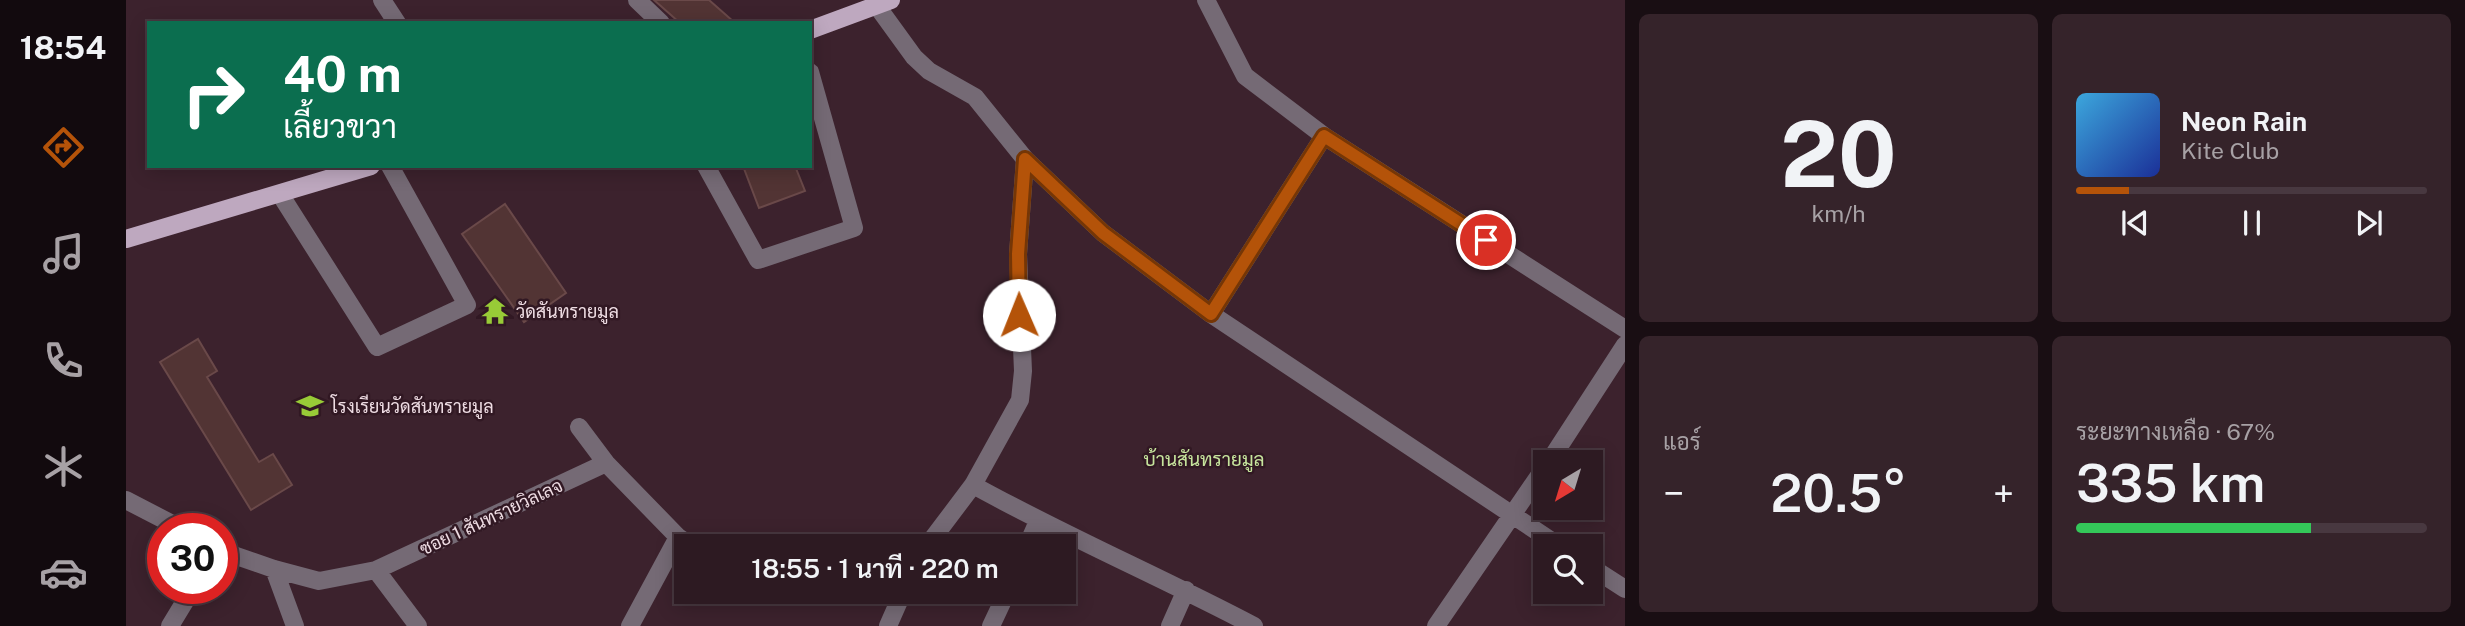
<!DOCTYPE html>
<html lang="th">
<meta charset="utf-8">
<style>
:root{--surface:#2d1a22;--page:#35232a;--text:#f1f3f6;--muted:#a7a1a5;--line:#483840;--accent:#b45309}
body{margin:0;font-family:"Public Sans",Sarabun,sans-serif;background:var(--page);color:var(--text);height:100vh;display:flex;flex-direction:column;font-size:26px;white-space:nowrap}
*{box-sizing:border-box;margin:0}
p{font-size:23px;color:var(--muted)}
.icon{flex:none;width:38px;height:38px;fill:none;stroke:currentColor;stroke-width:2;stroke-linecap:round;stroke-linejoin:round}
.map{position:relative;flex:1;overflow:hidden}
.drawer{display:flex;flex-direction:column;gap:14px;padding:14px;background:#190e13;width:840px}
.drawer>*{flex:none}
.banner{position:absolute;left:21px;top:21px;width:665px;height:147px;border-radius:0px;box-shadow:0 4px 18px #0003,0 0 0 2px var(--line);background:#0b6e4f;color:#fff;overflow:hidden}
.needle{width:46px;rotate:218deg}
.buttons{position:absolute;left:1407px;top:450px;display:grid;gap:14px}
.buttons a{display:grid;place-items:center;width:70px;height:70px;border-radius:0px;background:var(--surface);box-shadow:0 4px 18px #0003,0 0 0 2px var(--line);font-size:35px}
.speed{position:absolute;left:21px;top:513px;display:flex;gap:14px;font-size:35px;font-weight:700;text-align:center}
.speed>*{display:grid;place-content:center;width:91px;height:91px;border-radius:50%;background:var(--surface);box-shadow:0 4px 18px #0003,0 0 0 2px var(--line);line-height:1}
.speed .limit{border:10px solid #d22;background:#fff;color:#111}
.pin{position:absolute;display:grid;place-items:center;width:60px;height:60px;color:#fff;margin:-30px;border:4px solid #fff;border-radius:50%;box-shadow:0 2px 7px #0007}
.me{position:absolute;width:77px;margin:-38px;rotate:359deg;stroke-linejoin:round;filter:drop-shadow(0 0 5px #0008)}
.turn{display:flex;align-items:center;gap:24px;height:147px;padding:0 21px;font-size:32px}
.turn .icon{width:91px;height:91px;stroke-width:2.5}
.turn b{display:block;font-size:49px;line-height:60px}
.big{font-size:52px;font-weight:600;line-height:1.1}
.drawer .card{flex:1;display:flex;flex-direction:column;justify-content:center;gap:10px;min-width:0;padding:0 24px;border-radius:10px;background:var(--page)}
.drawer .dial{align-items:center;gap:0}
.dial b{font-size:91px;line-height:1}
.song{display:flex;align-items:center;gap:21px}
.cover{width:84px;height:84px;border-radius:10px;background:linear-gradient(135deg,hsl(200 70% 55%),hsl(230 70% 35%))}
.played{height:7px;border-radius:4px;background:linear-gradient(90deg,var(--accent) 15%,var(--line) 15%)}
.keys{display:flex;justify-content:space-around;direction:ltr}
.heat{display:flex;justify-content:space-between;align-items:center;font-size:38px;direction:ltr}
.charge{height:10px;border-radius:5px;background:linear-gradient(90deg,#34c759 67%,var(--line) 0)}
.drawer .tiles{flex:1;display:grid;gap:14px;grid-template-columns:repeat(2,1fr)}
.trip{position:absolute;left:548px;top:534px;width:402px;height:70px;border-radius:0px;background:var(--surface);box-shadow:0 4px 18px #0003,0 0 0 2px var(--line);font-weight:600;line-height:70px;text-align:center}
main{display:flex;flex:1;min-height:0}
.tabs{display:flex;flex-direction:column;width:126px;justify-content:space-around;align-items:center;background:#120a0e;color:var(--muted)}
.tabs .icon{width:49px;height:49px}
.tabs .current{color:var(--accent)}
.tabs b{font-size:32px;color:var(--text)}
.map>svg:first-child{display:block}
.building{fill:#523434;stroke:#6a4949;stroke-width:2}
.lines{fill:none;stroke-linecap:round;stroke-linejoin:round}
.minor{stroke:#756a75;stroke-width:18}
.major{stroke:#bea8bf;stroke-width:18}
.route-casing{stroke:#753606;stroke-width:18}
.route{stroke:#b45309;stroke-width:12}
.labels{text-anchor:middle;dominant-baseline:central;stroke-width:5;stroke-linejoin:round;paint-order:stroke}
.poi-label{font-size:18px;fill:#eedce3;stroke:#311823;text-anchor:start}
.street-label{font-size:18px;fill:#eedce3;stroke:#311823}
.neighbourhood-label{font-size:19px;fill:#c7e59d;stroke:#311823}
</style>
<main>
<nav class="tabs">
<b>18:54</b>
<svg class="icon current" aria-label="directions" viewBox="0 0 24 24"><path d="M12 3l9 9-9 9-9-9zM9 14v-3h6M13 9l2 2-2 2"/></svg>
<svg class="icon" aria-label="music" viewBox="0 0 24 24"><path d="M9 18V5l10-2v13"/><circle cx="6" cy="18" r="3"/><circle cx="16" cy="16" r="3"/></svg>
<svg class="icon" aria-label="phone" viewBox="0 0 24 24"><path d="M5 4h4l2 5-3 2q2 4 5 5l2-3 5 2v4C11 20 4 13 5 4z"/></svg>
<svg class="icon" aria-label="climate" viewBox="0 0 24 24"><path d="M12 3v18M4 7l16 10M4 17L20 7"/></svg>
<svg class="icon" aria-label="car" viewBox="0 0 24 24"><path d="M5 17H2v-5l4-1 3-4h7l3 4 3 1v5h-3M9 17h6M6 11h13"/><circle cx="7" cy="17" r="2"/><circle cx="17" cy="17" r="2"/></svg>
</nav>
<div class="map">
<svg width="1499" height="626" viewBox="0 0 1499 626">
<rect width="100%" height="100%" fill="#3c222d"/>
<!-- building -->
<path class="building" d="M528 0H583L608 22 554 23Z
M617 166H669L679 191 633 208Z
M379 204 440 293 398 322 336 234Z
M72 339 91 371 81 377 133 462 147 454 166 485 125 510 34 362Z"/>
<g class="lines">
<!-- minor -->
<path class="minor" d="M256 0 271 23
M511 0 535 23
M1080 0 1119 76 1198 136 1499 329
M751 6 788 57 803 71 849 97 899 159 977 233 1085 314 1433 546
M580 166 632 260 728 228 684 72
M154 194 251 347 341 305 264 166
M1085 314 1198 136
M453 427 480 463 552 537 565 546
M1423 462 1499 345
M847 485C939 536 1035 577 1128 626
M0 500 54 528
M801 546 847 485 894 400 897 371 892 254 899 159
M901 546 912 521
M96 551 148 569 193 581 250 570 480 463
M1465 567 1499 589
M148 569 169 626
M250 570 292 626
M44 626 67 588
M504 626 552 537
M762 626 777 592
M865 626 881 592
M1044 626 1060 590
M1310 626 1419 467"/>
<!-- major -->
<path class="major" d="M684 30 765 0
M0 239 245 166"/>
</g>
<g class="lines">
<defs>
<path id="route" d="M893 315 892 254 899 159 977 233 1085 314 1198 136 1360 240"/>
</defs>
<!-- route casing -->
<use href="#route" class="route-casing"/>
<!-- route -->
<use href="#route" class="route"/>
</g>
<!-- icons -->
<defs>
<symbol id="temple-bare" viewBox="-9 -9 18 18"><path d="M0-6L5-2H3V0L6.5 2.5H4V6H1.5V3h-3V6H-4V2.5H-6.5L-3 0V-2H-5Z" fill="#98cb37" stroke="#311823" stroke-width="2.5" paint-order="stroke"/></symbol>
<symbol id="school-bare" viewBox="-9 -9 18 18"><path d="M0-5L7-2L0 1L-7-2ZM-4 1L0 2.5L4 1V4Q0 6-4 4Z" fill="#98cb37" stroke="#311823" stroke-width="2.5" paint-order="stroke"/></symbol>
</defs>
<g fill-rule="evenodd">
<use href="#temple-bare" x="350" y="292" width="38" height="38"/>
<use href="#school-bare" x="165" y="387" width="38" height="38"/>
</g>
<g class="labels">
<!-- poi labels -->
<g class="poi-label">
<text x="390" y="311">วัดสันทรายมูล</text>
<text x="205" y="406">โรงเรียนวัดสันทรายมูล</text>
</g>
<!-- street labels -->
<g class="street-label">
<text transform="translate(365 517) rotate(-25)">ซอย 1 สันทรายวิลเลจ</text>
</g>
<!-- neighbourhood labels -->
<g class="neighbourhood-label">
<text x="1078" y="459">บ้านสันทรายมูล</text>
</g>
</g>
</svg>
<div class="buttons">
<a><svg class="needle" viewBox="-14 -14 28 28"><path d="M0-13l5 13h-10z" fill="#e53935"/><path d="M0 13l5-13h-10z" fill="#a7a1a5"/></svg></a>
<a><svg class="icon" aria-label="search" viewBox="0 0 24 24"><circle cx="10" cy="10" r="6"/><path d="M15 15l6 6"/></svg></a>
</div>
<div class="speed"><div class="limit">30</div></div>
<div class="pin" style="left:1360px;top:240px;background:#d93025"><svg class="icon" aria-label="arrive" viewBox="0 0 24 24"><path d="M6 21V4h12l-3 4 3 4H6"/></svg></div>
<svg class="me" style="left:893px;top:315px" viewBox="-20 -20 40 40"><circle r="19" fill="#fff"/><path d="M0-13L10 11 0 6-10 11z" fill="#b45309"/></svg>
<div class="trip">18:55 · 1 นาที · 220 m</div>
<div class="banner">
<div class="turn"><svg class="icon" aria-label="right" viewBox="0 0 24 24"><path d="M7 20v-9h11M14 6l5 5-5 5"/></svg><div><b>40 m</b>เลี้ยวขวา</div></div>
</div>
</div>
<section class="drawer">
<div class="tiles">
<div class="card dial"><b>20</b><p>km/h</p></div>
<div class="card">
<div class="song"><i class="cover"></i><div><b>Neon Rain</b><p>Kite Club</p></div></div>
<div class="played"></div>
<div class="keys"><svg class="icon" aria-label="previous" viewBox="0 0 24 24"><path d="M18 5L8 12l10 7zM5 5v14"/></svg><svg class="icon" aria-label="pause" viewBox="0 0 24 24"><path d="M8 5v14M16 5v14"/></svg><svg class="icon" aria-label="next" viewBox="0 0 24 24"><path d="M6 5l10 7-10 7zM19 5v14"/></svg></div>
</div>
<div class="card"><p>แอร์</p>
<div class="heat"><a>−</a><b class="big">20.5°</b><a>+</a></div>
</div>
<div class="card"><p>ระยะทางเหลือ · 67%</p><b class="big">335 km</b><div class="charge"></div></div>
</div>
</section>
</main>
